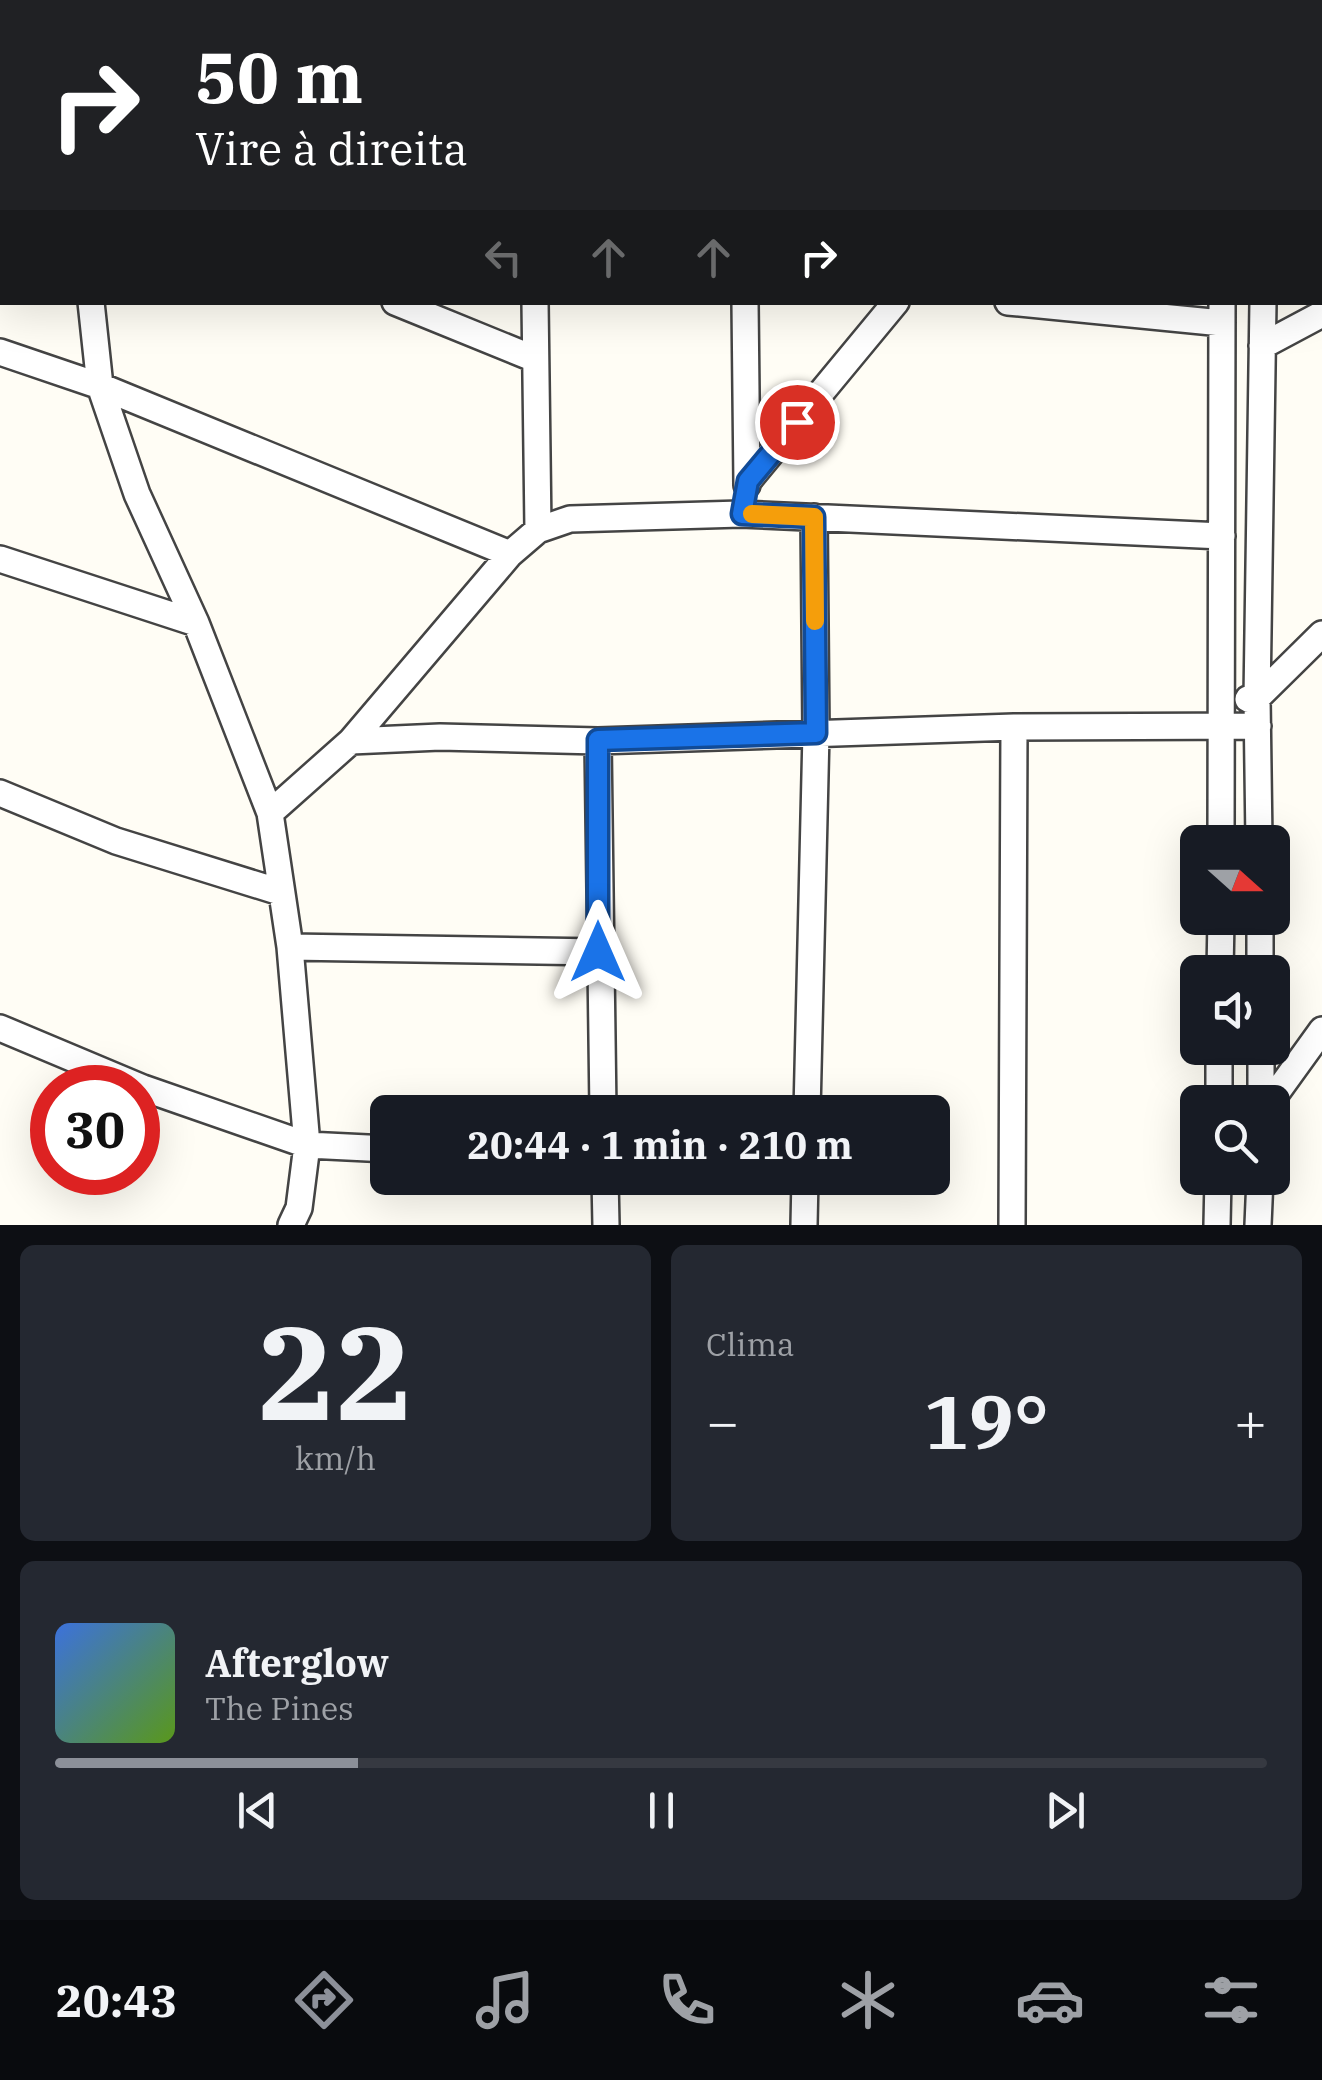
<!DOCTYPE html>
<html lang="pt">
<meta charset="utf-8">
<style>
:root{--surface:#171b24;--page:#242831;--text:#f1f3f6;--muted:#9ea1a6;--line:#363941;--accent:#8c9099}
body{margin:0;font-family:"IBM Plex Serif",serif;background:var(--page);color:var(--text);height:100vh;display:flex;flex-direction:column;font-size:38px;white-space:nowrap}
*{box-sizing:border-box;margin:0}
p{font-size:32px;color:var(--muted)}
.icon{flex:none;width:55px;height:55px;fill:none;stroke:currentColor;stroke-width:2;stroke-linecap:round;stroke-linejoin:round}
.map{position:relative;height:1225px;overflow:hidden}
.side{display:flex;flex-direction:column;gap:20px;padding:20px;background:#0d0f14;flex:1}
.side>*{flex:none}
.hud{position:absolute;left:0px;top:0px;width:1322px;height:305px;box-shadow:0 10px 40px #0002;background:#202124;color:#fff;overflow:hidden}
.needle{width:65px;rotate:111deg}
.buttons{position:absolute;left:1180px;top:825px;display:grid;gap:20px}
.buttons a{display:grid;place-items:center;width:110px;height:110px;border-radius:15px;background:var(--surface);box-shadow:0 10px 40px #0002;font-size:50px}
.speed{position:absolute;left:30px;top:1065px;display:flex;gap:20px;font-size:50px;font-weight:700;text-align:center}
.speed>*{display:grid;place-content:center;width:130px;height:130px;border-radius:50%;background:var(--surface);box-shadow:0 10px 40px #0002;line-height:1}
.speed .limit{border:15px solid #d22;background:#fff;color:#111}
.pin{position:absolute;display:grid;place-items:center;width:85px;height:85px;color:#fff;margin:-42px;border:5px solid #fff;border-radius:50%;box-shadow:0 2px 10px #0007}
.me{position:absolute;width:110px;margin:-55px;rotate:0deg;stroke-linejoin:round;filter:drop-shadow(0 0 8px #0008)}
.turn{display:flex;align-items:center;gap:35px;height:210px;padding:0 30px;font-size:45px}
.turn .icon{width:130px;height:130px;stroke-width:2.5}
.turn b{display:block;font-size:70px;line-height:85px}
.lanes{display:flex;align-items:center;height:95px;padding:0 30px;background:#0003;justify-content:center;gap:50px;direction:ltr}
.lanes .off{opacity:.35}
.big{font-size:75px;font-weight:800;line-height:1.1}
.side .widget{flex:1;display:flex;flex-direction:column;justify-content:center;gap:15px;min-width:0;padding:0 35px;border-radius:15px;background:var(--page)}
.side .dial{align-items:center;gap:0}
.dial b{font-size:130px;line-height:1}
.song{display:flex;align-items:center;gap:30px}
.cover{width:120px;height:120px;border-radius:15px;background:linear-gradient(135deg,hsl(220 70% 55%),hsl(90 70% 35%))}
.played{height:10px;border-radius:5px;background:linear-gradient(90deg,var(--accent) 25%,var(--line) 25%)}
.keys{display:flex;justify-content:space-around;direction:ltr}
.heat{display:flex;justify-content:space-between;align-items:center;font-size:55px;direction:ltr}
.side .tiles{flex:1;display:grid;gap:20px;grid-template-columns:1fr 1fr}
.widget:last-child{grid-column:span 2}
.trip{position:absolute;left:370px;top:1095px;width:580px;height:100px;border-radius:15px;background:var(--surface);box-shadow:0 10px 40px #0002;font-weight:800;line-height:100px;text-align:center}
.tabs{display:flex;height:160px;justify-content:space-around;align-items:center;background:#090b0e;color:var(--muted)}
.tabs .icon{width:70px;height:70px}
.tabs .active{color:var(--accent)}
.tabs b{font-size:45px;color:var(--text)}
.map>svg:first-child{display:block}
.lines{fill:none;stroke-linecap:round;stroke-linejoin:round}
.minor-casing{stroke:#444;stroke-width:30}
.minor{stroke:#fff;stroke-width:25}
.route-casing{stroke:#114b97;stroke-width:25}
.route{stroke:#1a73e8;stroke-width:18}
.slow{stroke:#f59e0b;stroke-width:18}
</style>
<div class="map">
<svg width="1322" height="1225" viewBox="0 0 1322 1225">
<rect width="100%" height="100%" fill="#fffdf5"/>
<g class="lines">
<defs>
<path id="minor" d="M214 0 221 2
M665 0 671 2
M147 2 148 0
M542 2V0
M862 2V0
M1283 2V0
M1320 9 1322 8
M1320 28H1322
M0 141 2 142
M91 302 100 386 137 494 196 623 270 813 290 947 307 1145 299 1208 291 1225
M395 302 535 359
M535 302 538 530
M745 302 747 485
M1008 302 1222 323
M1262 346 1322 314
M0 352 100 386 510 554
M748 481 896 302
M0 559 196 623
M1248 699 1257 698 1322 634
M351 741 440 737 598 741 1014 727 1258 726
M598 741 603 1112
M0 793 116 841 280 892
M270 813 351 741 510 554 538 530 570 519 741 514 1222 536
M1221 842 1222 302
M1259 842 1257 698 1263 302
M1260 918V972
M290 947 599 952
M1220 972 1221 918
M0 1028 143 1088 307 1145 388 1149
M1261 1048V1102
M1219 1102V1048
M1270 1102 1322 1030
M807 1112 816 733 814 517
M605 1178 606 1225
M804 1225 805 1178
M1012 1225 1014 727
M1217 1225 1218 1178
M1258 1225 1260 1178"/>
</defs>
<!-- minor casing -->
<use href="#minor" class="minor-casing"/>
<!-- minor -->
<use href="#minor" class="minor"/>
</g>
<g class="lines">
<defs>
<path id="route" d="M598 952V740L816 733 814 517 742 514 748 481 797 422"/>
</defs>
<!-- route casing -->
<use href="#route" class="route-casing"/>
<!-- route -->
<use href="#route" class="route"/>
<!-- slow -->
<path class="slow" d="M752 514 814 517 815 621"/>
</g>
</svg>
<div class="buttons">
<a><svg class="needle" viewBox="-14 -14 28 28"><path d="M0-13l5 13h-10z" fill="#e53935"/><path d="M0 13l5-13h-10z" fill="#9ea1a6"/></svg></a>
<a><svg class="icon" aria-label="sound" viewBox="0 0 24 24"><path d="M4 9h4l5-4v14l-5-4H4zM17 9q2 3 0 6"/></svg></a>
<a><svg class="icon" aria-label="search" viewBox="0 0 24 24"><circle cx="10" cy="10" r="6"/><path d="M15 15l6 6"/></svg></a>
</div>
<div class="speed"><div class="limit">30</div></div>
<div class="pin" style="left:797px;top:422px;background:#d93025"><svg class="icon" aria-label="arrive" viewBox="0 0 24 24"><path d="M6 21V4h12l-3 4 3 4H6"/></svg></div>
<svg class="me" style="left:598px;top:952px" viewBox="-20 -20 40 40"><path d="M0-17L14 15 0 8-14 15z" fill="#1a73e8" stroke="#fff" stroke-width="4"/></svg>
<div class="trip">20:44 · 1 min · 210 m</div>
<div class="hud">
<div class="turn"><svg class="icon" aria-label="right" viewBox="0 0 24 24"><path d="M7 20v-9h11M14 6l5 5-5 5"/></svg><div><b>50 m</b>Vire à direita</div></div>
<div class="lanes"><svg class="icon off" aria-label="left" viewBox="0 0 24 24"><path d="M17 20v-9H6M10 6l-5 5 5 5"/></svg><svg class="icon off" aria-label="ahead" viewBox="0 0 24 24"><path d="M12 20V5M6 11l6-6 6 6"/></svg><svg class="icon off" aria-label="ahead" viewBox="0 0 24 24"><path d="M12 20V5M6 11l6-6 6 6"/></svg><svg class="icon" aria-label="right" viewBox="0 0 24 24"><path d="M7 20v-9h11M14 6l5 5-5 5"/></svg></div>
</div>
</div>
<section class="side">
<div class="tiles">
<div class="widget dial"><b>22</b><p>km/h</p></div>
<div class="widget"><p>Clima</p>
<div class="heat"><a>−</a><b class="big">19°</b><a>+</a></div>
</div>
<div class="widget">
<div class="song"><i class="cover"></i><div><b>Afterglow</b><p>The Pines</p></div></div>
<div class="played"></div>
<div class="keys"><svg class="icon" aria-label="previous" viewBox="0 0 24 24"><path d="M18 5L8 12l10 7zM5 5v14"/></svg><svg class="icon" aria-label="pause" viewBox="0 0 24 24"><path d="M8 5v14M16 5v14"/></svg><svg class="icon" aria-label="next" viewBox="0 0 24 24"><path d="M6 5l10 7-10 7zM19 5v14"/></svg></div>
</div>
</div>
</section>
<nav class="tabs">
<b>20:43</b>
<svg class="icon active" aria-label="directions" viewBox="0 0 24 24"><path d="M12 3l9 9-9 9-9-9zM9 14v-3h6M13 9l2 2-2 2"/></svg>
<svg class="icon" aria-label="music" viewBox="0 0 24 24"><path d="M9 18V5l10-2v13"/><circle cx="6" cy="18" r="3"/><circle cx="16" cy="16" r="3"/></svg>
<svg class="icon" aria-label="phone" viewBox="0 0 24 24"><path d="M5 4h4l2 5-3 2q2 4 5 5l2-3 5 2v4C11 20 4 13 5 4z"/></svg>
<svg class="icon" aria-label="climate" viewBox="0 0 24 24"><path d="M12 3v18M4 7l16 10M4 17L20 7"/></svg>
<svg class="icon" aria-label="car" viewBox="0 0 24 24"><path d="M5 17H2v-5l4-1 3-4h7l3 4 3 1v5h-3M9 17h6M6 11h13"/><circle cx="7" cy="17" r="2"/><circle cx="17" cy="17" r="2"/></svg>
<svg class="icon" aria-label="filters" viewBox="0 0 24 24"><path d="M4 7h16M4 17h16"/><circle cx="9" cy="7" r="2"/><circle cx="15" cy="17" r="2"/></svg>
</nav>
